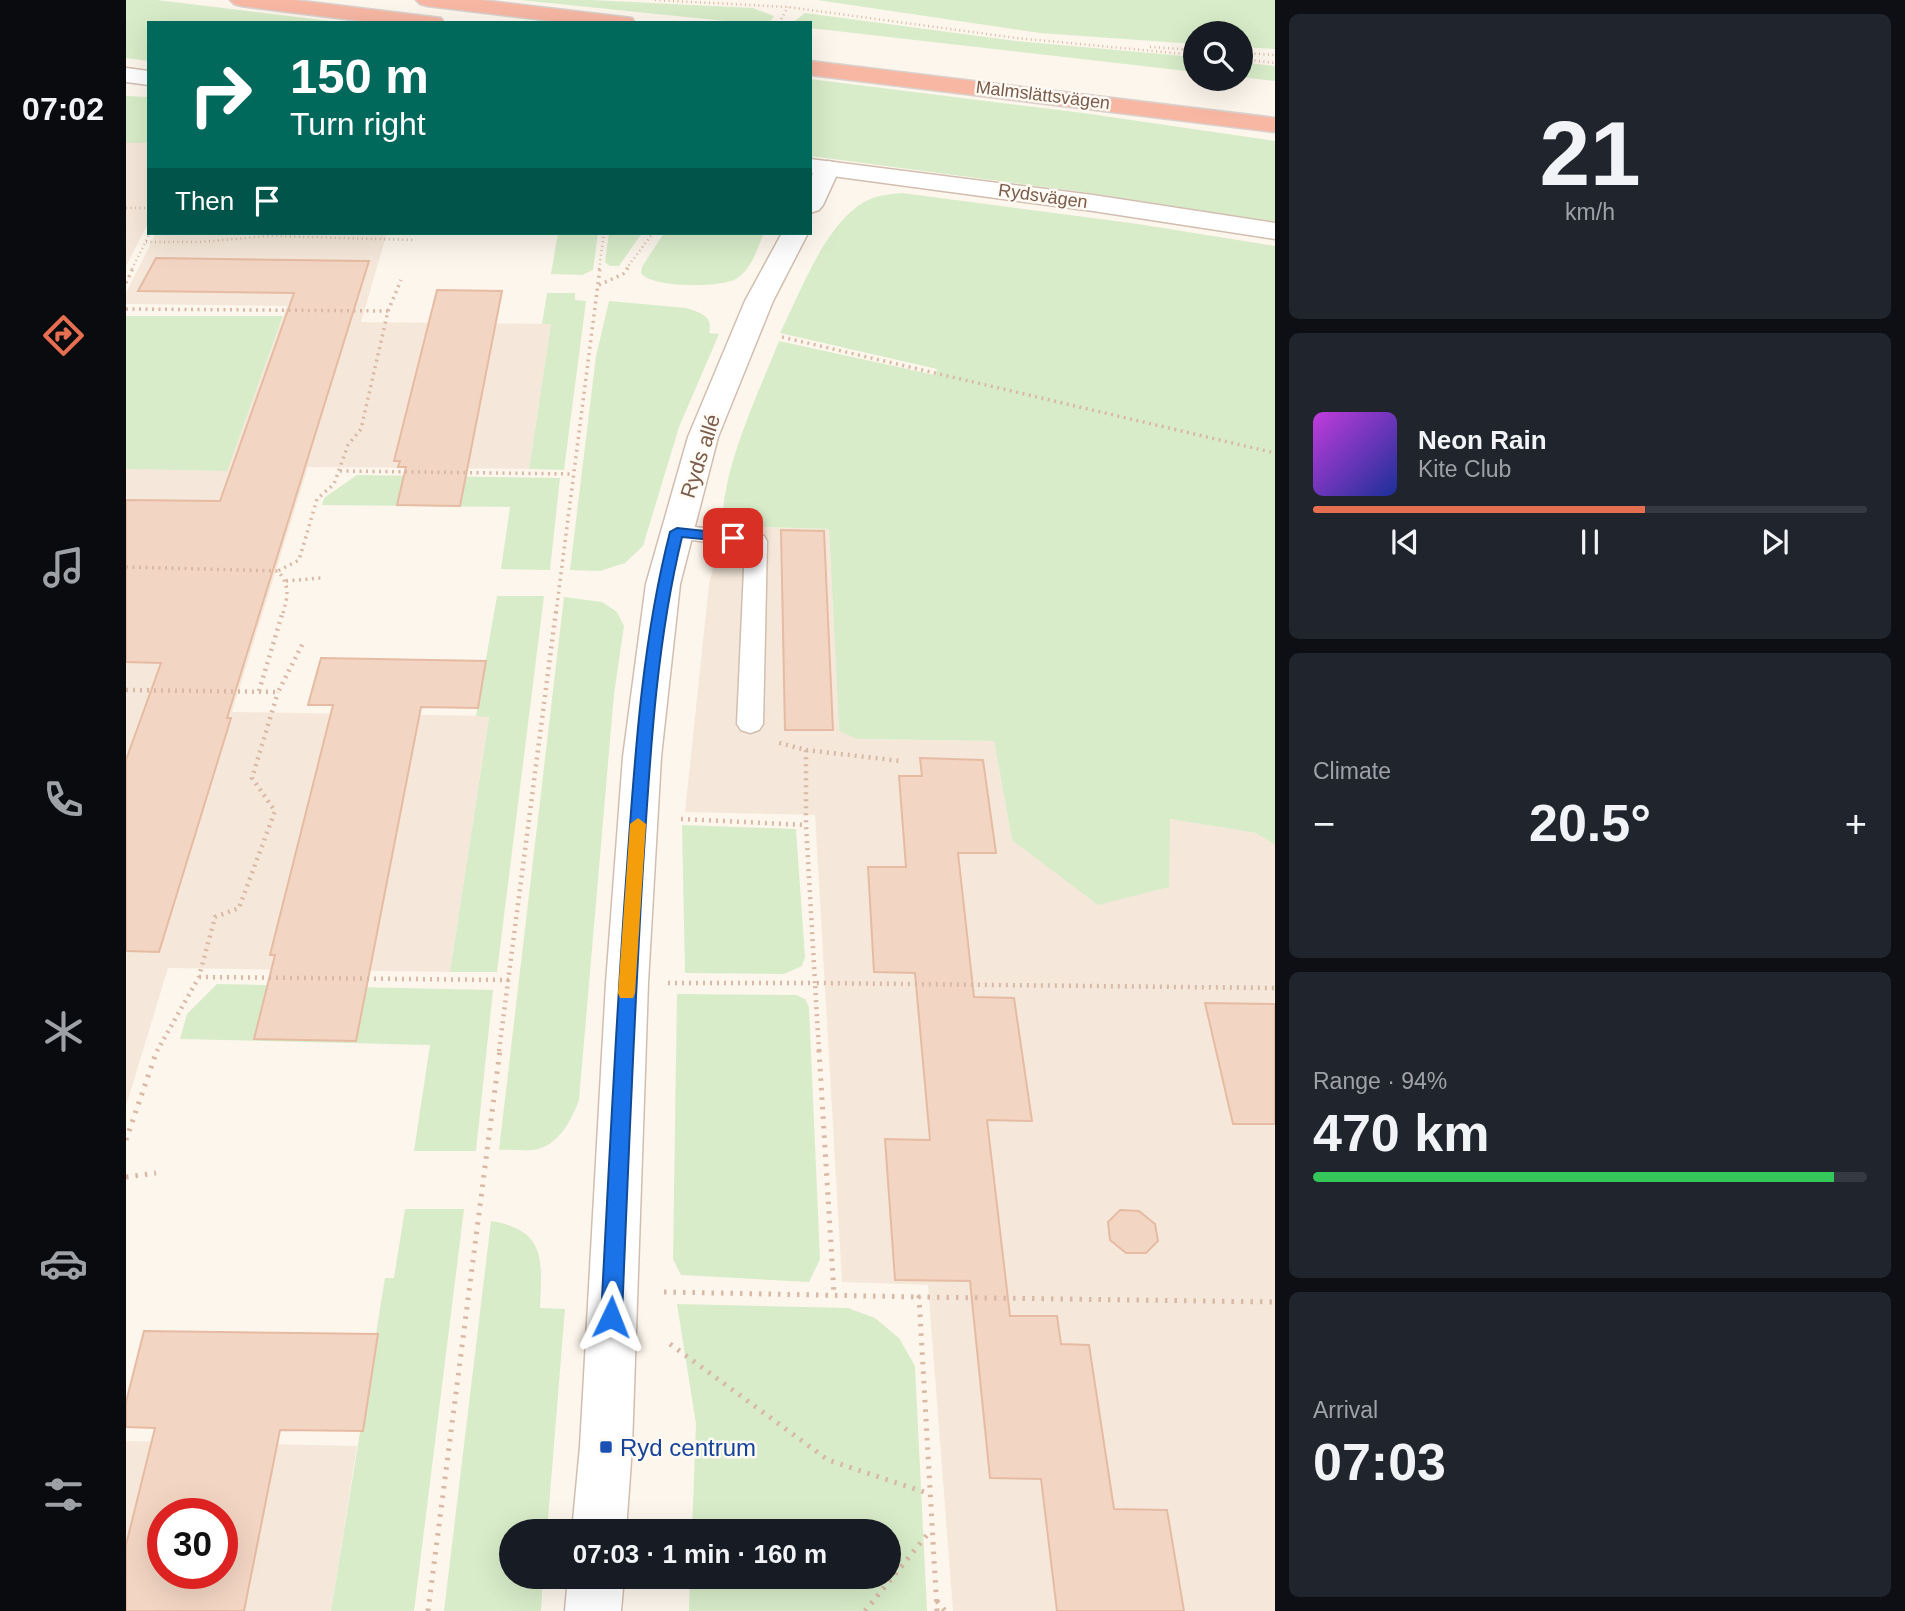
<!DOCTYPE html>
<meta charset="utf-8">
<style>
:root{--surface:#171b24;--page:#20242c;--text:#f1f3f6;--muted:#9ea1a6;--line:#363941;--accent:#e76f51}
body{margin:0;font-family:Helvetica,sans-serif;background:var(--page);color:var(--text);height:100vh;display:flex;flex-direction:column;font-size:26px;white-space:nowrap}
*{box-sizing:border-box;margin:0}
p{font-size:23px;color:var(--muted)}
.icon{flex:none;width:38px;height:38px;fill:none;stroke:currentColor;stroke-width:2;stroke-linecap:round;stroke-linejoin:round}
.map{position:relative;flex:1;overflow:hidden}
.details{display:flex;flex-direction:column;gap:14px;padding:14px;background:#0d0f14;width:630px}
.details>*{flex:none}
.banner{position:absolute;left:21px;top:21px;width:665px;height:214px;border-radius:0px;box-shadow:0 7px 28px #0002;background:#00695c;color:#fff;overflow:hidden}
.fabs{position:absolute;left:1057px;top:21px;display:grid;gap:14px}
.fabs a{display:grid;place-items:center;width:70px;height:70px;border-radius:50%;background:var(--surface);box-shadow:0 7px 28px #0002;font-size:35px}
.speed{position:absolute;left:21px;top:1498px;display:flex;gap:14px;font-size:35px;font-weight:700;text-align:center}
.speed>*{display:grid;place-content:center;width:91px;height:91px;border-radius:50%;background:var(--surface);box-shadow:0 7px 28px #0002;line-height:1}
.speed .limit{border:10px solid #d22;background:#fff;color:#111}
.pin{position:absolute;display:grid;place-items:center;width:60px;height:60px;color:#fff;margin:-30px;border-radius:14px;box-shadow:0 4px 10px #0006}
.me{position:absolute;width:77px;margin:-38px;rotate:2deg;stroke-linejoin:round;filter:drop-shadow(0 0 5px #0008)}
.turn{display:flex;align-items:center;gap:24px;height:147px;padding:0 28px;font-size:32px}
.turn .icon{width:91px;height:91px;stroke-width:2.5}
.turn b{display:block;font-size:49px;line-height:60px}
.then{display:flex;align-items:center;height:66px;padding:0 28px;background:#0003;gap:14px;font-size:26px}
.big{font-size:52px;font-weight:800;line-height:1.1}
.details .tile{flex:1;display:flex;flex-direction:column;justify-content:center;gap:10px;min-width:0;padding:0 24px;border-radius:10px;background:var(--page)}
.details .dial{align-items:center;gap:0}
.dial b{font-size:91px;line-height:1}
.song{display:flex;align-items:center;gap:21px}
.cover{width:84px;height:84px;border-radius:10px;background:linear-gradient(135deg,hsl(290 70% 55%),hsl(230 70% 35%))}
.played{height:7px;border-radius:4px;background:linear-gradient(90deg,var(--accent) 60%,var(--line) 60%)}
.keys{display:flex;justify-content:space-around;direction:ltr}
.heat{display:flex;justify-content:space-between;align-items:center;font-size:38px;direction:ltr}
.charge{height:10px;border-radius:5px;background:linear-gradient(90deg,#34c759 94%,var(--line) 0)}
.trip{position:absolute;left:373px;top:1519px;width:402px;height:70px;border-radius:35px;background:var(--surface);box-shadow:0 7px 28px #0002;font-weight:800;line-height:70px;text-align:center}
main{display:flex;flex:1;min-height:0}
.tab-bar{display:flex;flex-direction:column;width:126px;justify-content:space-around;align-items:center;background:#090b0e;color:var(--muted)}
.tab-bar .icon{width:49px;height:49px}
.tab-bar .selected{color:var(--accent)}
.tab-bar b{font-size:32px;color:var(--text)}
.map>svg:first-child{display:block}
.residential{fill:#f5e8da;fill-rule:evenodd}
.green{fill:#d8ecc9}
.building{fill:#f3d5c3;stroke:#e6bba3;stroke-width:2;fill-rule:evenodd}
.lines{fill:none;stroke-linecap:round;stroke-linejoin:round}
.service-casing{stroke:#d1beb0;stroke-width:3}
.minor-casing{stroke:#d1beb0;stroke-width:3}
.tertiary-casing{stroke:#d1beb0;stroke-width:3}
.motorway-casing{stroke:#dad1cd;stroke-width:3}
.path-far3{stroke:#d9b8a5;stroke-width:2.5;stroke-dasharray:1 3.5;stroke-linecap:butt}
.path-far2{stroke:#d9b8a5;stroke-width:3.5;stroke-dasharray:2 4.5;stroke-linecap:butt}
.path-far1{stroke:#d9b8a5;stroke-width:4.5;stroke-dasharray:2 5;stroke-linecap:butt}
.path{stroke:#d9b8a5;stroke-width:5;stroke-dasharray:2.5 7;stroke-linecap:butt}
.service{fill:#fff;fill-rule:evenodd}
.minor{fill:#fff;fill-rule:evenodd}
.tertiary{fill:#fff;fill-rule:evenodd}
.motorway{fill:#f7b7a3;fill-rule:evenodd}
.route{fill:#1a73e8;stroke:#114b97;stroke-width:2}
.slow{fill:#f59e0b}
.transit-dot{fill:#1a4fb4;stroke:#fffaf3;stroke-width:2.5}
.labels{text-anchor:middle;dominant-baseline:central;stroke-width:5;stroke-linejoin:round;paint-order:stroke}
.far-street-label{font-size:18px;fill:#7a5c4d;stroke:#fffaf3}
.street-label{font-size:21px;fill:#7a5c4d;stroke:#fffaf3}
.near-transit-label{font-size:24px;fill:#164399;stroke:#fffaf3;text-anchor:start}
</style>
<main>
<nav class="tab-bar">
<b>07:02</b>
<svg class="icon selected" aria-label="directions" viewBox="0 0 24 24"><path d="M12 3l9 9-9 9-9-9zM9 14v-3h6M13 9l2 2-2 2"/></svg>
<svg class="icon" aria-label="music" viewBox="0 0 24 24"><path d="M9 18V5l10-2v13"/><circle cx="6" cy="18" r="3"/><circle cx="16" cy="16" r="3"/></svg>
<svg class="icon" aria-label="phone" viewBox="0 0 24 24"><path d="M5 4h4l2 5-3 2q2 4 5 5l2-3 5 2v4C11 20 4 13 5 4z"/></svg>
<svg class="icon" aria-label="climate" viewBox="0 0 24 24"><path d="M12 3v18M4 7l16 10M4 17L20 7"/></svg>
<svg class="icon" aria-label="car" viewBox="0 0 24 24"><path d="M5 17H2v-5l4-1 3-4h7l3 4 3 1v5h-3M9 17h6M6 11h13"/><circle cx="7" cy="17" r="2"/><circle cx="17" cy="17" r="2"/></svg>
<svg class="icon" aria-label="filters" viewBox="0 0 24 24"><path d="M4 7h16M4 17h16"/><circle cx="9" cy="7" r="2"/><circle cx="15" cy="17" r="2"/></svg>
</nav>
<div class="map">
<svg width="1149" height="1611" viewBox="0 0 1149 1611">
<rect width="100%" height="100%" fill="#fdf6ec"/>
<!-- residential -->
<path class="residential" d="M0 143H23V222L0 266Z
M30 233H261L235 322 425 324 403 469 182 467 106 712 363 716 324 972 42 968 0 1106V469L101 470 161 306 0 304V293Z
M597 526 703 529 713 731 731 739 868 741 886 840 1044 819 1131 833 1149 845V1611H827L802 1285 716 1282 689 815 559 812 583 584Z
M0 1441 231 1446 205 1611H0ZM37 1514H96V1573H37Z"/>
<!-- green -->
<path class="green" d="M0 0H31L220 23H23V61L0 58Z
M394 0H466L627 8 648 16 643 23H619Z
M691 0H1149V49L1115 47V33H1069V44L914 33Z
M679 13 890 41 1069 57V72L684 28V23H666Z
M1115 62 1149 66V81L1115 77Z
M684 79 957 113 1149 141V222L957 192 684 156Z
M0 96 23 97V143H0Z
M776 193 1012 224 1149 246V845L1130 833 1044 819 1043 887 972 905 886 840 868 741 731 739 713 731 703 529 597 526C594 472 633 392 653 341L809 375 811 369 654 333C675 292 700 219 744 199 754 195 766 194 776 193Z
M432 233H472L467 270 456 275 425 274Z
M483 233H516L493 266H484L479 262Z
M538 233H638C631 249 626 269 610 279 593 288 525 288 515 273L516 267Z
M421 293H449V300L460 301 438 470 403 469 425 324H416Z
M483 301 560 308C573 312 588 316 583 333L593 334 553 427 517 546 499 563 474 571 444 570 470 356Z
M0 316H157L101 471 0 469Z
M231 475 434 478 424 570 375 569 384 507 196 505 198 498Z
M371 596H418L371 972H324L363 717 350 716Z
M438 597 476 602 491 612 498 626 488 694 453 1100C446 1119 434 1143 412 1149 401 1152 385 1149 373 1150Z
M556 825 670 829 679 957 676 966 658 974 559 973Z
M91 984 367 990 350 1151H288L304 1045 54 1039 61 1014Z
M551 994 670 995 679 999 683 1007 694 1259 683 1282 555 1275 547 1259Z
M279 1209H338L288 1611H205L259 1278H268Z
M365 1221C421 1230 416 1261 414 1308L439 1309 421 1531H385V1577H417L415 1611H318Z
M551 1304 722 1308 749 1318 773 1338 789 1366 801 1611H563L564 1577H763V1531H566L570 1424Z"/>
<!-- building -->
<path class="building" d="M30 258 243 261 101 718H105L33 952 0 951V760L35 663 0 662V500L94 501 168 293 12 291Z
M311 290 376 291 334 506 271 505 280 467H272L274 461H268Z
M655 530 698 531 707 730H659Z
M195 658 360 661 352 708 295 707 230 1041 128 1039 149 955H144L207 705H182Z
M794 758 857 760 870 853H832L848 997 888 998 906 1121 861 1120 884 1316H931L935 1344 963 1345 988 1509 1041 1510 1058 1611H931L915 1479 864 1478 844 1281 769 1280 759 1139 804 1140 789 973 748 972 742 867H780L773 776H796Z
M1079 1003 1149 1004V1124H1107Z
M994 1210 1013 1211 1029 1224 1032 1241 1020 1253H1000L984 1240 982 1222Z
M18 1331 252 1334 237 1431 154 1430 118 1611H0V1545L29 1428 0 1427V1402ZM37 1514H96V1573H37Z"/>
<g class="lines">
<defs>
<path id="service" d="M551 525 630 534 638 536 641 541 637 724 633 730 624 733 615 730 611 724 619 547 543 537 540 532 543 527Z"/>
<path id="minor" d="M702 161 711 163 714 168 697 205 693 210 684 213V179L693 163Z
M656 233H682L647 301 592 437 554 584 535 757 522 983 506 1447 500 1531H446L454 1447 480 983 497 757 520 584 562 437 619 301Z
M442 1577H498L495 1611H439Z"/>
<path id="tertiary" d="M0 68 23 71V85L0 82Z
M684 159 967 195 1149 223V239L967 211 684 173Z"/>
<path id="motorway" d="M104 0H168L307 17 315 18 318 23H251L115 6 108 4Z
M290 0H355L498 17 506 18 509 23H441L301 6 294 4Z
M684 61 1149 118V132L684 75Z"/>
</defs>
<!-- service casing -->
<use href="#service" class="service-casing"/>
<!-- minor casing -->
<use href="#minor" class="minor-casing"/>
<!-- tertiary casing -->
<use href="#tertiary" class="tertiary-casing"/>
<!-- motorway casing -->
<use href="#motorway" class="motorway-casing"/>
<!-- path-far3 -->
<path class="path-far3" d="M529 0 662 7 890 38 1069 55
M653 23 662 7
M1024 47 1069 50
M1115 53 1149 55
M1115 59 1149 63
M0 208H23
M20 242H73L144 236 287 240
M6 269 24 233
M473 269 478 233
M500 269 527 233"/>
<!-- path-far2 -->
<path class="path-far2" d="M0 283 7 268
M473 285 497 274 502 268
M0 309 262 311 235 429 222 445 208 484 191 499 173 560 152 571C164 586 162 595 157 613
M262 311 275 280
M656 337 1149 453
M214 471 447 474
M0 567 152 571
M160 581 195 578
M430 613 474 268"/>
<!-- path-far1 -->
<path class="path-far1" d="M0 690 152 692 177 643
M133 691 157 611
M680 750 775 761
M555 819 680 825
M73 977 383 980
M542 983H689L680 825V750L650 742
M31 1051 73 977 89 917 113 908 149 811 126 778 152 692
M373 1051 430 611
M693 1051 689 983 1149 988"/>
<!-- path -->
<path class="path" d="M693 1050 708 1294
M0 1140 31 1050
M0 1177 30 1173
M538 1292 793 1297
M544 1344 702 1460 804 1494
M811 1601 819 1611
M302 1611 374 1050
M739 1611 805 1530
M811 1611 793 1297 1149 1302"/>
<!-- service -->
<use href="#service" class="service"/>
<!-- minor -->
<use href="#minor" class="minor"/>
<!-- tertiary -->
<use href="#tertiary" class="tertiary"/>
<!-- motorway -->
<use href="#motorway" class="motorway"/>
</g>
<!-- route -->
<path class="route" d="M551 528 607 534 613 538 607 542 556 537C530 644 524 757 517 867 508 1017 502 1167 496 1317L493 1324 485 1326 478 1324 475 1317C483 1167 490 1017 501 867 509 755 516 641 544 532Z"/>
<!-- slow -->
<path class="slow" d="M512 818 520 824 509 993 507 998H494L492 993 504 824Z"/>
<!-- markers -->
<rect class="transit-dot" x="473" y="1440" width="14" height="14" rx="3.5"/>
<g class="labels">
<!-- far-street labels -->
<g class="far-street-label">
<text transform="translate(917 95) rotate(7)">Malmslättsvägen</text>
<text transform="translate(917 196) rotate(8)">Rydsvägen</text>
</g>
<!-- street labels -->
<g class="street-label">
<text transform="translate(574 456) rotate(-72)">Ryds allé</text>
</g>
<!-- near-transit labels -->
<g class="near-transit-label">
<text x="494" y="1447">Ryd centrum</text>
</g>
</g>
</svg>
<div class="fabs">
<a><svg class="icon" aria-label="search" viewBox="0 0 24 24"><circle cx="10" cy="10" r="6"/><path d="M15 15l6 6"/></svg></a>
</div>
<div class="speed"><div class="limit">30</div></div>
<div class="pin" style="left:607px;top:538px;background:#d93025"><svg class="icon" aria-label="arrive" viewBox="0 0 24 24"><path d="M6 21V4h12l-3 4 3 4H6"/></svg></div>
<svg class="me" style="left:485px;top:1317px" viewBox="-20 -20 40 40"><path d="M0-17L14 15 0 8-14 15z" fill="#1a73e8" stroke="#fff" stroke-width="4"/></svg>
<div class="trip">07:03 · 1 min · 160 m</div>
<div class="banner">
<div class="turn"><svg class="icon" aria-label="right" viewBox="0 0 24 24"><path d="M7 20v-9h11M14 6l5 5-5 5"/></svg><div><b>150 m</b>Turn right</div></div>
<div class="then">Then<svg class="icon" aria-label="arrive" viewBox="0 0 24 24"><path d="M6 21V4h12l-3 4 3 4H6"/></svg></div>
</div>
</div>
<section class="details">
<div class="tile dial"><b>21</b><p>km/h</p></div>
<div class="tile">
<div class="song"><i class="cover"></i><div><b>Neon Rain</b><p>Kite Club</p></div></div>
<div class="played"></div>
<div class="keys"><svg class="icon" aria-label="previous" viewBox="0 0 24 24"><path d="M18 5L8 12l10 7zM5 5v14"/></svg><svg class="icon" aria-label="pause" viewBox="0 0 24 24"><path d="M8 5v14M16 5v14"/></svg><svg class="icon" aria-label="next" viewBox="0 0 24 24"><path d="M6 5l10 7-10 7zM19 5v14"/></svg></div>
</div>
<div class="tile"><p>Climate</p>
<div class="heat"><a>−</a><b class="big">20.5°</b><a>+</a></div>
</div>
<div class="tile"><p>Range · 94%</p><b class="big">470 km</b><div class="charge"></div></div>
<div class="tile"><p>Arrival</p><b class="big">07:03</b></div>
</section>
</main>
